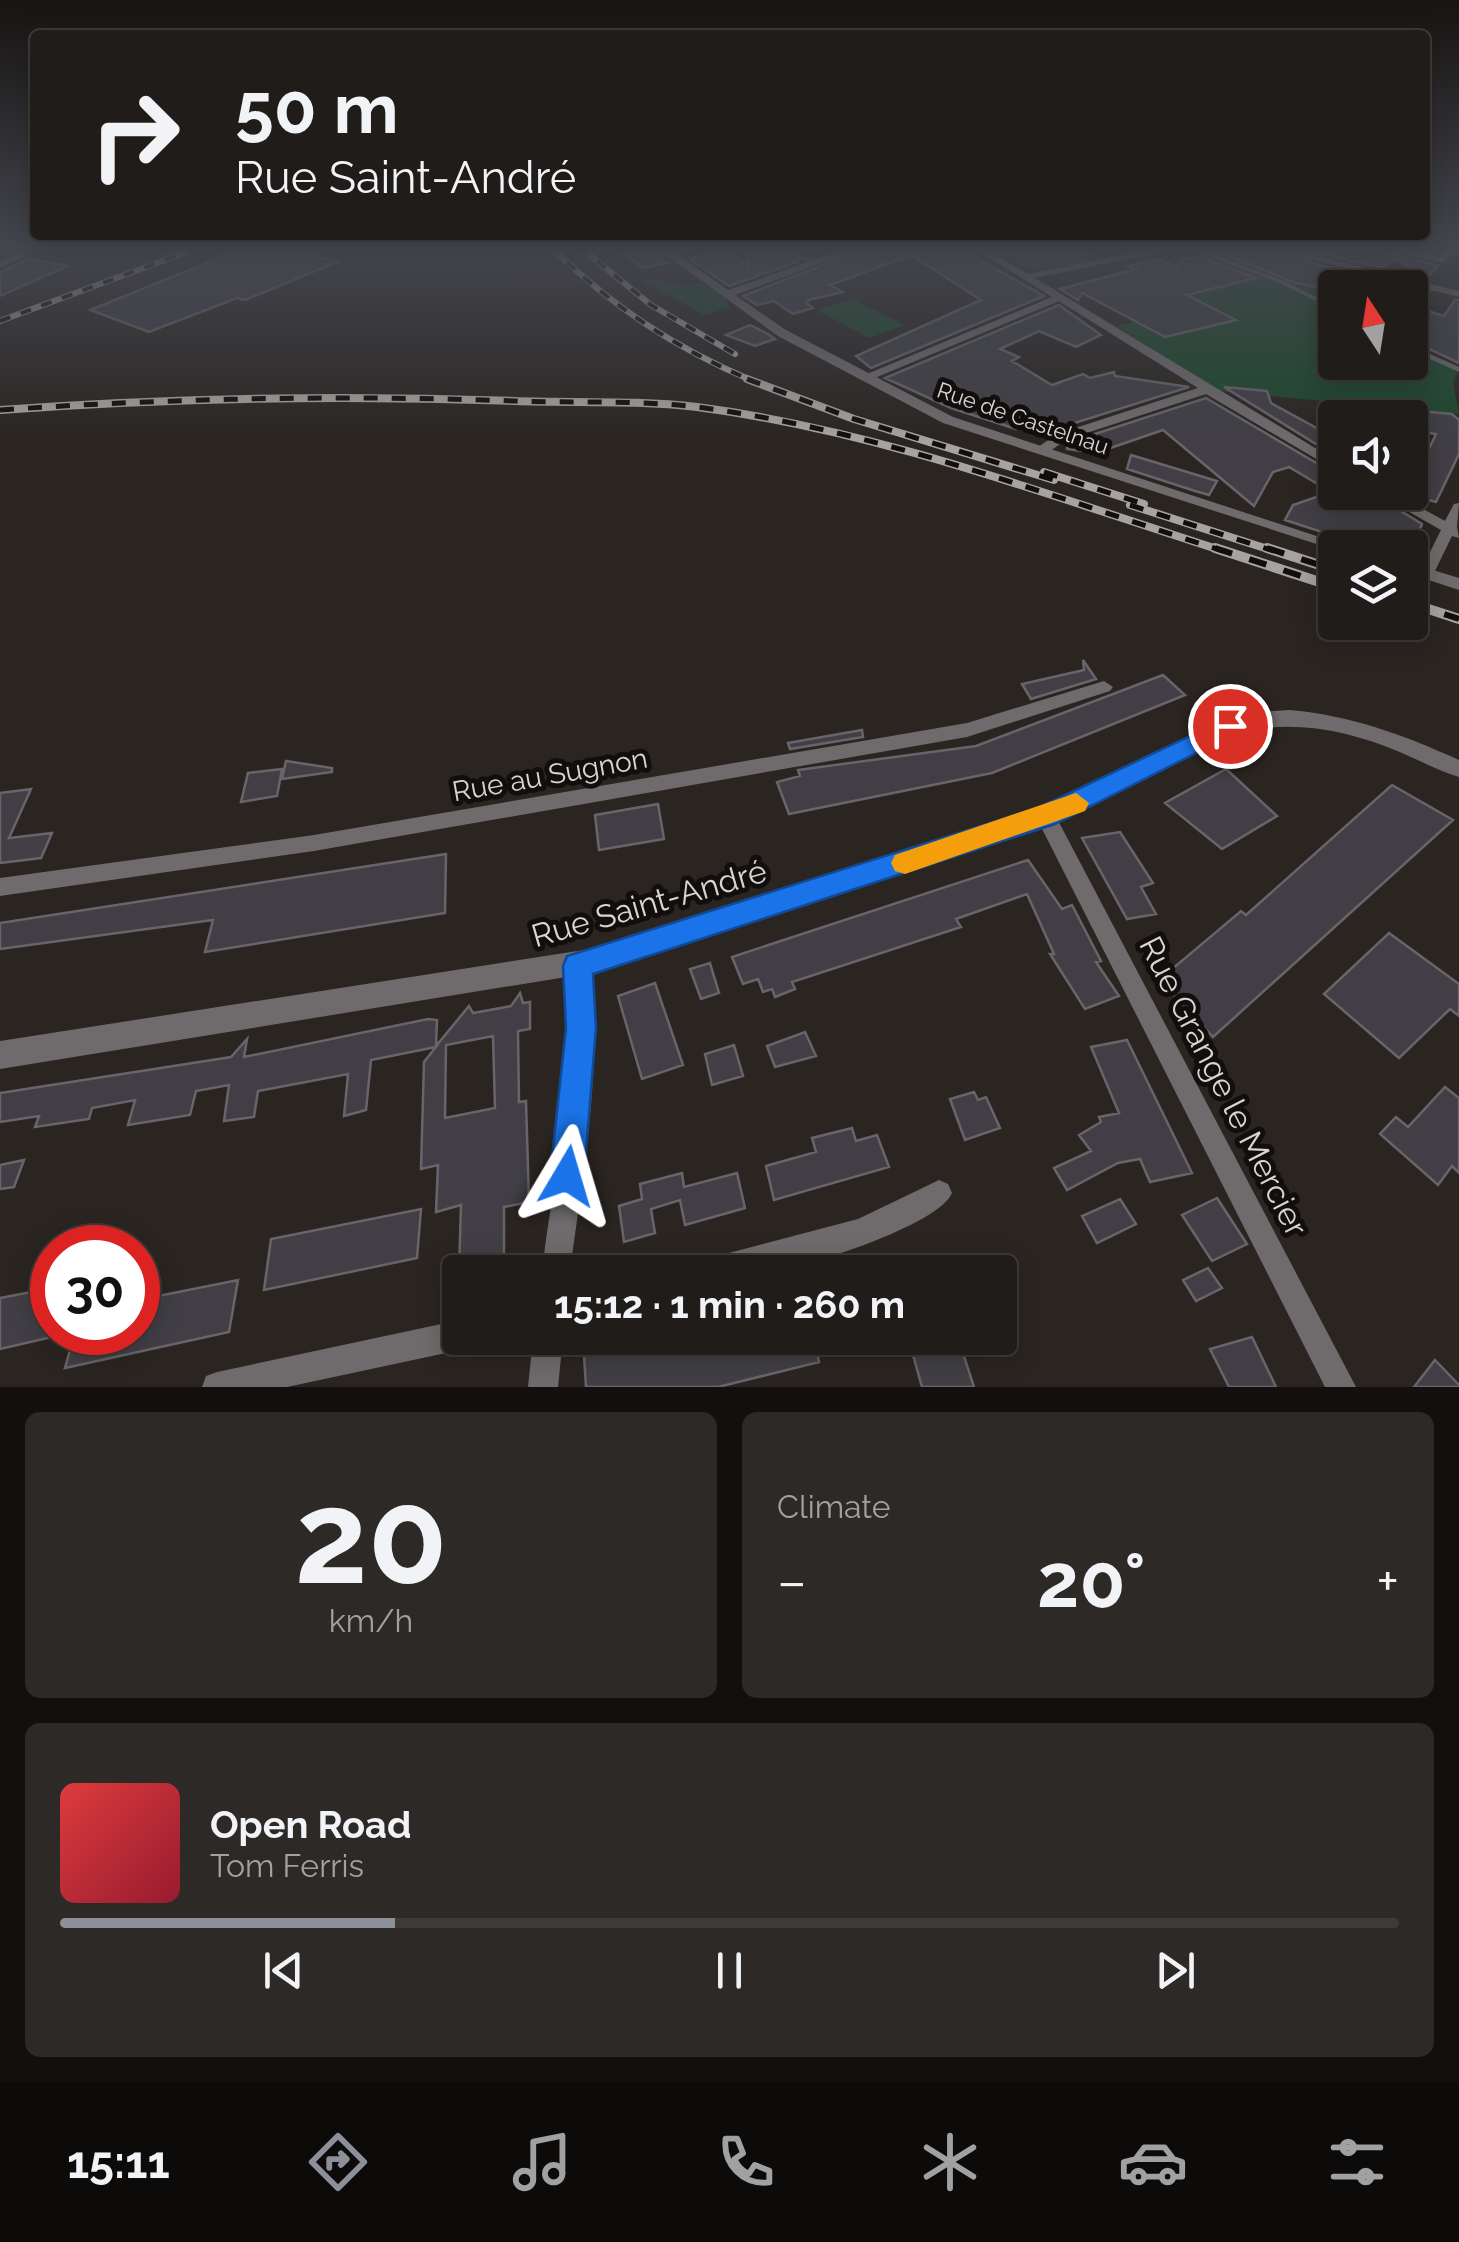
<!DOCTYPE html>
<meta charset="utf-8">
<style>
:root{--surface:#201c19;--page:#2d2926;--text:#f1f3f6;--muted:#a2a1a2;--line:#3d3a38;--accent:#8c9099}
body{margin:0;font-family:Raleway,sans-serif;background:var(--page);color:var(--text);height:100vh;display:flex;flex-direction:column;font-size:38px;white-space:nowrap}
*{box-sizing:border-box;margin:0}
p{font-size:32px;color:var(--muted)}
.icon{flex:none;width:55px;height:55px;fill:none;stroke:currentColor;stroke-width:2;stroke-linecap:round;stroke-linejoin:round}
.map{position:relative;height:1387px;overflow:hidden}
.drawer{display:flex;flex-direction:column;gap:25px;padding:25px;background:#120f0e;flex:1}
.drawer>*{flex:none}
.guide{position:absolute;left:30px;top:30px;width:1400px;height:210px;border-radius:10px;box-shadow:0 5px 25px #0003,0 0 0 2px var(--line);background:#201c19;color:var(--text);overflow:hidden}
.needle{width:65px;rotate:348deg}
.fabs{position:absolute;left:1318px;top:270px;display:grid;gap:20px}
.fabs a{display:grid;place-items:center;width:110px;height:110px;border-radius:10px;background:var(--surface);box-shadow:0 5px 25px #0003,0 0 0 2px var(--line);font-size:50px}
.speed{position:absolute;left:30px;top:1225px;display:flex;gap:20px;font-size:50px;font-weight:700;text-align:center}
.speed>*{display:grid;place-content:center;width:130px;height:130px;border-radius:50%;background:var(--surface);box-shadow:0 5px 25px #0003,0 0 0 2px var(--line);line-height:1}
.speed .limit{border:15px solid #d22;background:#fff;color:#111}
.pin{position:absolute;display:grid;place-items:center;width:85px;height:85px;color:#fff;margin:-42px;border:5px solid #fff;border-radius:50%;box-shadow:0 2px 10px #0007}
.me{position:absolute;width:110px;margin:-55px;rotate:7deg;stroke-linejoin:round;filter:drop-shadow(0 0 8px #0008)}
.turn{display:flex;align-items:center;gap:35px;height:210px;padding:0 40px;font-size:45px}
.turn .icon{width:130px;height:130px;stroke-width:2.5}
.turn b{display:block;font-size:70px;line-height:85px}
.big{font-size:75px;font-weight:700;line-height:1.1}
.drawer .tile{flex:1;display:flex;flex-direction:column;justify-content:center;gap:15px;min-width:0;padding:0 35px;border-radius:15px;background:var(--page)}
.drawer .dial{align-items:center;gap:0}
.dial b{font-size:130px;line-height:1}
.song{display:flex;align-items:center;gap:30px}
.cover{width:120px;height:120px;border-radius:15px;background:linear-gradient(135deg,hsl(0 70% 55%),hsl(350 70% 35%))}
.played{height:10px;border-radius:5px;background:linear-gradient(90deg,var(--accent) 25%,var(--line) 25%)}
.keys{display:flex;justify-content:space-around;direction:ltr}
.heat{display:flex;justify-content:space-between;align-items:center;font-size:55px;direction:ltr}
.drawer .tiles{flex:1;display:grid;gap:25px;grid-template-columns:1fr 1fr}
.tile:last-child{grid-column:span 2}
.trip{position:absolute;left:442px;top:1255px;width:575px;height:100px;border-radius:10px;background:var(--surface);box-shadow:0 5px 25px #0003,0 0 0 2px var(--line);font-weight:700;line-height:100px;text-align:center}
.tabs{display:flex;height:160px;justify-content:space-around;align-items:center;background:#0d0b0a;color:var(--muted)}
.tabs .icon{width:70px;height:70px}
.tabs .current{color:var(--accent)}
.tabs b{font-size:45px;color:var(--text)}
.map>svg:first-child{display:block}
.green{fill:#1d482c}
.building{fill:#413f45;stroke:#67646a;stroke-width:2.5;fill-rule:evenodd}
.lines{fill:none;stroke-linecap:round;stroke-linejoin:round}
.pedestrian{fill:#6f6b6d;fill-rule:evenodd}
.minor{fill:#6f6b6d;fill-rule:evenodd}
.tertiary{fill:#6f6b6d;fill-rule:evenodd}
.rail-far2-casing{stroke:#a7a3a0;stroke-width:6}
.rail-far1-casing{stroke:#a7a3a0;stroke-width:8}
.rail-casing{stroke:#a7a3a0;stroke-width:10}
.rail-far2{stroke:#110e0d;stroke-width:4;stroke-dasharray:11;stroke-linecap:butt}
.rail-far1{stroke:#110e0d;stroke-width:5;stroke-dasharray:14;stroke-linecap:butt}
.rail{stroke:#110e0d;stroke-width:6;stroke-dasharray:18;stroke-linecap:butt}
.route{fill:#1a73e8;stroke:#114b97;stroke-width:2.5}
.slow{fill:#f59e0b}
.labels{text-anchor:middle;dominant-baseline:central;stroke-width:10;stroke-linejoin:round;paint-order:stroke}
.far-street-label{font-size:22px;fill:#d8d5d2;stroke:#110e0d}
.street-label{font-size:28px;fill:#d8d5d2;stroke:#110e0d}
.near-street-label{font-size:32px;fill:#d8d5d2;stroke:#110e0d}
</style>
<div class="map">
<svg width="1459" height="1387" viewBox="0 0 1459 1387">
<rect width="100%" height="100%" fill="#2a2521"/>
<!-- green -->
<path class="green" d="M986 247H1079L1101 259C1044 270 1038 278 986 247Z
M1203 247H1258L1307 260 1300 266 1234 249 1227 255 1335 295V362H1410V347L1459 370 1453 382 1459 414 1219 391 1116 326 1145 320C1160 296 1179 262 1209 254Z
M650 279 687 287 701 283 724 294 729 307 705 315 642 281Z
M852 299 905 325 869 338 817 310Z"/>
<!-- building -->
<path class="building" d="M246 247H286L337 262 245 300 237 298 149 332 90 310Z
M746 247H771L797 262 729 286 690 259 725 250 749 267Z
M870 247H957L1044 296 871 368 856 356 981 300 911 255 830 285 843 292 809 300 806 303 813 308 793 314 774 301 757 305 743 296Z
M1238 247H1260L1330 268 1324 288 1296 283 1226 255Z
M1295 247H1364L1438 266 1426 279 1395 258 1382 268Z
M647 248 667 263 643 268 624 253Z
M1200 257 1256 278 1187 295 1236 320 1165 337 1082 293 1078 300 1060 289 1136 269 1129 266 1159 259 1176 267 1185 258Z
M28 259 68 266 0 296V272Z
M1455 300H1459V363L1410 340V315L1422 309 1444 316Z
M1059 305 1101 335 1076 347 1039 331 1000 349 1019 357 1012 361 1052 385 1083 374 1090 378 1114 372 1115 376 1189 387 1043 433 1024 421 1016 429 951 408 885 378Z
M750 325 768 334 775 339 755 346 726 335Z
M1224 387 1267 391 1271 403 1335 438V456Z
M1206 398 1335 474V492H1370L1422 524 1413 548H1371L1285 520 1293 505 1331 492 1289 467 1273 472 1254 506 1163 430 1096 453 1067 449V443Z
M1410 410 1452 414 1459 420V454L1436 502 1422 498 1418 472 1436 434 1410 430Z
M1131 455 1217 481 1209 495 1195 491 1127 469Z
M1083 660 1096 679 1031 699 1022 684 1084 670Z
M1163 675 1185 695 992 773 789 814 777 782 800 776 798 770 976 746Z
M862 730 863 737 790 749 788 743Z
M286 761 332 768V772L282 779Z
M282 769 277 796 241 802 248 773Z
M1226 769 1277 816 1222 849 1165 803Z
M1392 785 1453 820 1213 1037 1159 980 1241 911 1246 915Z
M31 789 9 838 52 833 41 858 0 863V793Z
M658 804 664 839 599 850 595 815Z
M1120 832 1153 883 1141 887 1156 914 1127 919 1082 838Z
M446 854 445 913 205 952 213 920 0 949V923Z
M1028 860 1062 909 1072 905 1101 961 1096 962 1119 996 1085 1009 1050 954H1054L1027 894 956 919 961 927 792 982 795 989 775 997 772 989 763 992 758 979 743 984 732 957Z
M1389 933 1459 984V1016L1450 1009 1399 1058 1324 994Z
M710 963 719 993 701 999 690 969Z
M655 983 683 1065 642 1079 618 996Z
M520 993 523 1003 530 1002V1029L518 1031 519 1102 526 1101 529 1202 504 1207V1272H459L461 1205 436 1212 438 1165 421 1169 424 1062 436 1047 371 1060 366 1110 344 1116 348 1074 258 1091 254 1117 224 1121 229 1085 196 1091 190 1115 128 1125 135 1100 92 1108 89 1119 35 1127 39 1116 0 1122V1093L231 1057 247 1039 244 1057 428 1019 437 1020 436 1046 469 1006 473 1013 511 1006ZM493 1036 495 1108 445 1118 446 1045Z
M805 1032 816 1056 775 1067 767 1046Z
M1127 1040 1192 1173 1150 1182 1140 1159 1118 1163 1067 1190 1054 1168 1091 1151 1079 1135 1101 1122 1099 1117 1119 1113 1091 1047Z
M734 1045 743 1076 712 1085 705 1054Z
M1445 1087 1459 1098V1173L1452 1166 1438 1185 1380 1134 1396 1117 1408 1127Z
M974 1092 978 1100 986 1097 1000 1128 965 1140 950 1099Z
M852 1128 856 1141 877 1135 889 1167 774 1200 766 1166 816 1152 812 1138Z
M24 1160 14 1187 0 1189V1165Z
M682 1173 684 1187 737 1173 745 1208 685 1225 680 1200 651 1209 655 1233 624 1242 619 1206 642 1199 640 1184Z
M1217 1198 1247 1244 1212 1261 1182 1215Z
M1120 1199 1136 1224 1097 1243 1082 1216Z
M421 1209 417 1258 264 1290 271 1239Z
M1208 1268 1222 1288 1196 1301 1183 1280Z
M238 1280 229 1332 65 1368 75 1332H138V1300Z
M52 1288V1337L0 1349V1298Z
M1252 1337 1276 1387H1229L1210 1349Z
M633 1338H814L819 1362 718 1387H586L584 1355 634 1343Z
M921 1338H958L974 1387H922L909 1341Z
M1435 1360 1459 1385V1387H1414Z"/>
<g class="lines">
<!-- pedestrian -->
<path class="pedestrian" d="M774 247H782L817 264 812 265Z
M1185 247H1194L1284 281 1335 306V311L1280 283Z
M1433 286H1436V290L1410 297V293Z
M1410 345 1459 367V372L1410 350Z"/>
<!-- minor -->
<path class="minor" d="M32 247H44L0 268V261Z
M681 247H693L675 256 667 254Z
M972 247H983L1028 274 1165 247H1183L1035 278 1335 460V470L1206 394 1065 440 1048 453H1038V447L1057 434 1198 388 1059 301 870 380H862V376L1052 297Z
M1264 247H1280L1459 291V297Z
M1390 247 1440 257 1450 247 1459 248 1442 263 1390 251Z
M1374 492H1392L1445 521 1454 504 1459 503 1457 527 1459 538 1452 536 1432 577H1422L1419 574 1441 530Z
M1104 681 1113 687 1110 691 967 737 314 851 0 896V878L314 835 967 723Z
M1046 809 1053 811 1356 1387H1325L1036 817 1039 811Z
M578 956 586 959C594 976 593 1000 594 1019 596 1104 581 1188 570 1272H542C551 1191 571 1110 570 1027 570 1007 562 977 570 959Z
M939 1180 948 1184 952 1193C939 1225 803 1269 767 1272 744 1275 718 1273 696 1272L700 1262 710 1258 858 1219Z
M460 1320V1338H474L470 1345 460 1350 287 1387H202L206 1376 217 1372Z
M533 1338H563L558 1387H528Z"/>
<!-- tertiary -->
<path class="tertiary" d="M655 247H667L728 290 851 247H866L735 295 786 330 953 417 1353 548H1335V550L943 423 778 336Z
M1410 563 1459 578V590L1410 574Z
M1289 710C1350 715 1404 735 1459 760V777C1439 771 1421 761 1402 753 1348 730 1293 719 1235 733L1054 824 603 971 0 1069V1041L603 947 1039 810 1223 721 1260 712Z"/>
<defs>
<path id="rail-far2" d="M551 247C611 306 675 348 753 381
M580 247 651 305 735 354
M0 321 200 247"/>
<path id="rail-far1" d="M747 379 854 419 1054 480
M0 410C172 398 342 395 515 401 575 403 637 400 697 407 876 430 1051 496 1223 551
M1044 472 1144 504
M1130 505 1274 551"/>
<path id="rail" d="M1215 548 1335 587
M1267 548 1335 570
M1410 603 1459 619"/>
</defs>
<!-- rail-far2 casing -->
<use href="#rail-far2" class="rail-far2-casing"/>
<!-- rail-far1 casing -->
<use href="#rail-far1" class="rail-far1-casing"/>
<!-- rail casing -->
<use href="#rail" class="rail-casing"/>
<!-- rail-far2 -->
<use href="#rail-far2" class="rail-far2"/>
<!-- rail-far1 -->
<use href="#rail-far1" class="rail-far1"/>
<!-- rail -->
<use href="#rail" class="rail"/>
</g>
<!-- sky -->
<linearGradient id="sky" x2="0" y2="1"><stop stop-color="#171412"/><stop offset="0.56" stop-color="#44464e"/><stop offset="1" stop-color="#44464e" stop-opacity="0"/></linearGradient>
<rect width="1459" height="441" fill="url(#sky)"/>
<!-- route -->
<path class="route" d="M1230 717 1238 720V732L1055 824 593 974 596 1028 584 1176 579 1189 567 1194 555 1189 550 1176 566 1028 563 966 567 956 1038 808Z"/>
<!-- slow -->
<path class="slow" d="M1076 793 1089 803 1085 811 905 874 895 871 891 863 895 855Z"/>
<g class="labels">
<!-- far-street labels -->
<g class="far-street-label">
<text transform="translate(1023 418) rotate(19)">Rue de Castelnau</text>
</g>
<!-- street labels -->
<g class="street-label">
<text transform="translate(550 775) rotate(-10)">Rue au Sugnon</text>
</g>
<!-- near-street labels -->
<g class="near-street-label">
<text transform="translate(649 903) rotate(-16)">Rue Saint-André</text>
<text transform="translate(1224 1086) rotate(63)">Rue Grange le Mercier</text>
</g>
</g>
</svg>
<div class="fabs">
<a><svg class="needle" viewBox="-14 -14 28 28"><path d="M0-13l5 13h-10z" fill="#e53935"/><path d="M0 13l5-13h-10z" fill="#a2a1a2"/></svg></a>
<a><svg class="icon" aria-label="sound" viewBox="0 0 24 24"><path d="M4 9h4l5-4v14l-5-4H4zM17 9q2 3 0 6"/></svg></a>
<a><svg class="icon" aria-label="layers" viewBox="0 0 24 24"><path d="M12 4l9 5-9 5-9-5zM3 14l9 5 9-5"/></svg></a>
</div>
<div class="speed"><div class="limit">30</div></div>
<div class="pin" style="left:1230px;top:726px;background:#d93025"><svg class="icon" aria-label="arrive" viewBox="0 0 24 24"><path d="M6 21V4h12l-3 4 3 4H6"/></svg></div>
<svg class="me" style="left:567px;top:1176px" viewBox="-20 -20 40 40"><path d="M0-17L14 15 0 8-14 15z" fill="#1a73e8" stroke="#fff" stroke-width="4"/></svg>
<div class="trip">15:12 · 1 min · 260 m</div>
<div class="guide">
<div class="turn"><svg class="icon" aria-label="right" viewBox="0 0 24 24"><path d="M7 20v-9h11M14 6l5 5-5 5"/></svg><div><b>50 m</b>Rue Saint-André</div></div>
</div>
</div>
<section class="drawer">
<div class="tiles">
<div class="tile dial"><b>20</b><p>km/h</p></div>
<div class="tile"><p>Climate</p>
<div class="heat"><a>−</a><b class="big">20°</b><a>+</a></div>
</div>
<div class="tile">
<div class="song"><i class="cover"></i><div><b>Open Road</b><p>Tom Ferris</p></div></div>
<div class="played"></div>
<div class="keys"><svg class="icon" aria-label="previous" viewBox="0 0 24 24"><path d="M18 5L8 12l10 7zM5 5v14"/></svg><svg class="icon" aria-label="pause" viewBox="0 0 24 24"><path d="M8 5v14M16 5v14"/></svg><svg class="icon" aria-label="next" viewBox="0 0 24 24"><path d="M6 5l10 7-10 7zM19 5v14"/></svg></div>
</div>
</div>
</section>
<nav class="tabs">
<b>15:11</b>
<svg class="icon current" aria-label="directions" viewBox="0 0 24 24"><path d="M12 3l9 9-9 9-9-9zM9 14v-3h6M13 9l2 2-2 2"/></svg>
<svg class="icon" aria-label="music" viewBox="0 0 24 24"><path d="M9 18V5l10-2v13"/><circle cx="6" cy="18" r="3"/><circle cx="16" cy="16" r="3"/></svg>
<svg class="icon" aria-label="phone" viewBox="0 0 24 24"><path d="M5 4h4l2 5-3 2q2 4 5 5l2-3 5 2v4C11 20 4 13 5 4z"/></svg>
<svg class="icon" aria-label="climate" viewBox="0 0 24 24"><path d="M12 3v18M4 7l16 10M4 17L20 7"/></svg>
<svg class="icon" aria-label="car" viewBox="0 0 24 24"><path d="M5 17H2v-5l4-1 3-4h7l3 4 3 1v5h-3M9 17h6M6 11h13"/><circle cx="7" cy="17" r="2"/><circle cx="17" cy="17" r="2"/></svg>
<svg class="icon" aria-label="filters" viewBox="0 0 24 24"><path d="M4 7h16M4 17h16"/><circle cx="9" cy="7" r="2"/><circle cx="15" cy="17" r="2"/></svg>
</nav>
